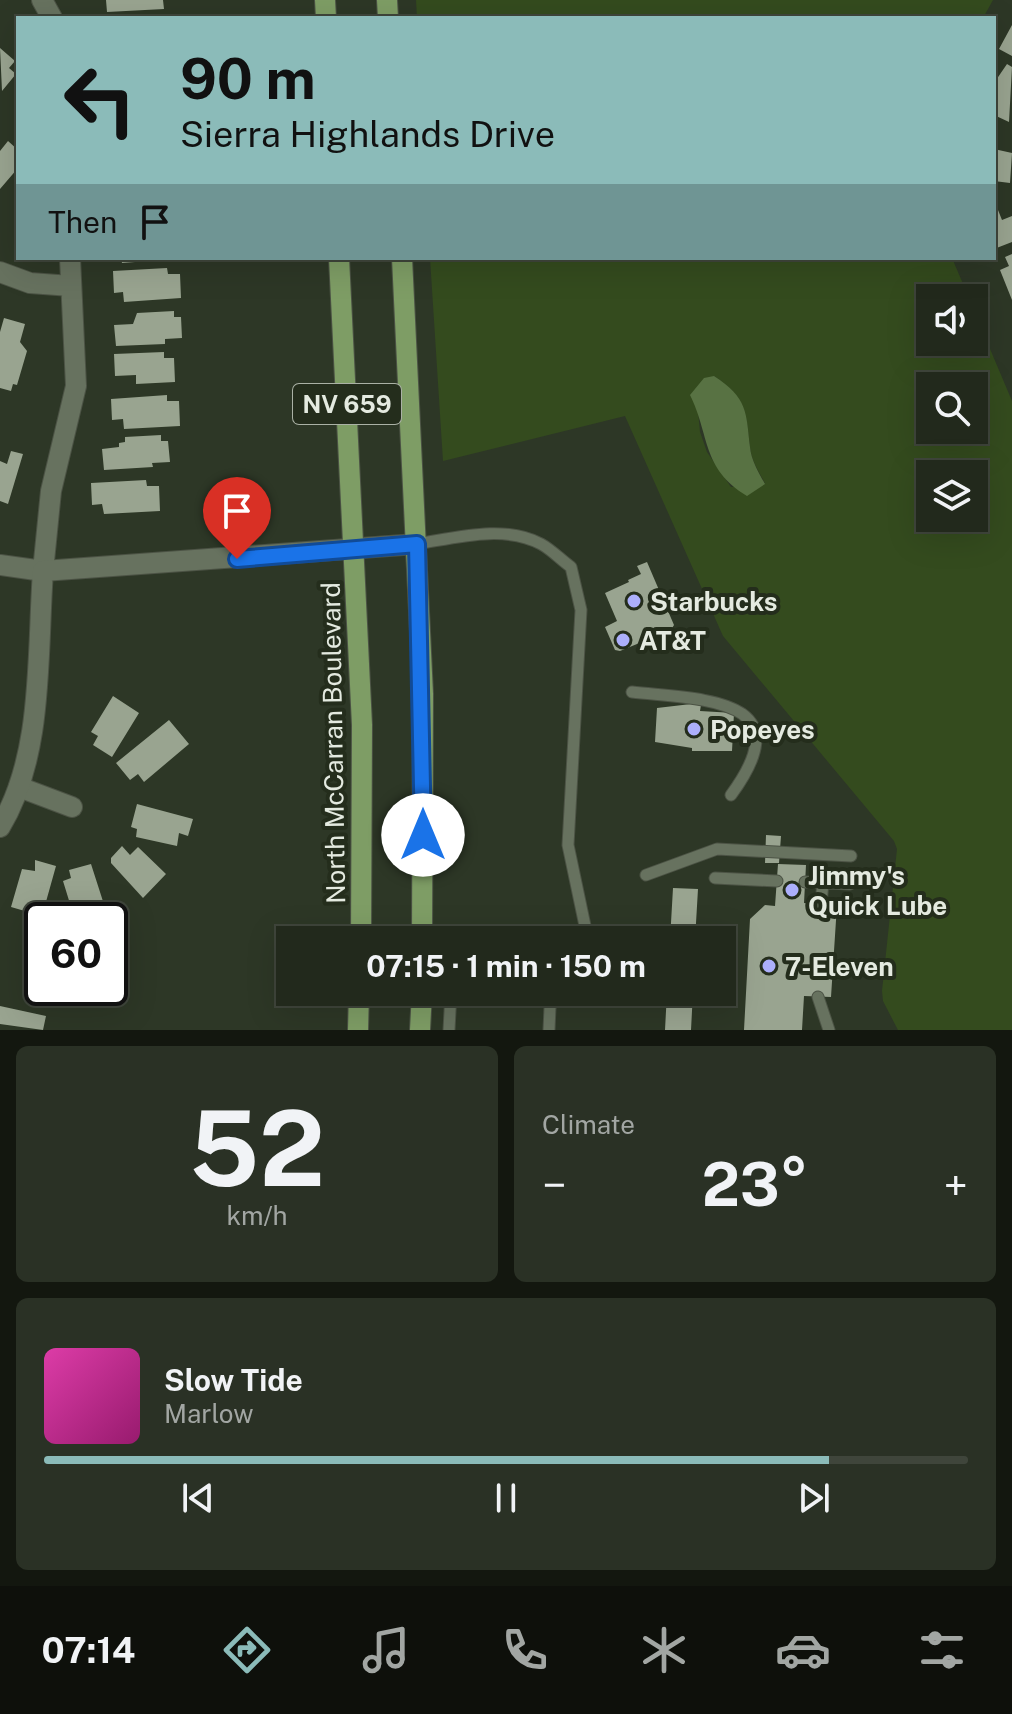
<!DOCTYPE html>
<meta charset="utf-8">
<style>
:root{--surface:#22291c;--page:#2a3125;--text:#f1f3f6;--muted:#a2a6a3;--line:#3f453b;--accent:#8bbbb9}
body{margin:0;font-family:"Public Sans",sans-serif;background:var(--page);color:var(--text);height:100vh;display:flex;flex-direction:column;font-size:30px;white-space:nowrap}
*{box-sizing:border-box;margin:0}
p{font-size:26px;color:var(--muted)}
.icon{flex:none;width:44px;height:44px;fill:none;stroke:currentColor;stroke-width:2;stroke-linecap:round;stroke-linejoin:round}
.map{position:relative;height:1030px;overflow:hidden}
.details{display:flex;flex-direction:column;gap:16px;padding:16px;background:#13170f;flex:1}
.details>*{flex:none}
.top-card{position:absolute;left:16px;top:16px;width:980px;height:244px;border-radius:0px;box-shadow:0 8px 32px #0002,0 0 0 2px var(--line);background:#8bbbb9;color:#111;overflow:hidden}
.buttons{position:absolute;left:916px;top:284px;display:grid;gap:16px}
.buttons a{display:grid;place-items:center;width:72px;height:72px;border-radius:0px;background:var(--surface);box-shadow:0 8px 32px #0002,0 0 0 2px var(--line);font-size:40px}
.speed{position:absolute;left:24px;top:902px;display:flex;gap:16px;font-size:40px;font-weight:700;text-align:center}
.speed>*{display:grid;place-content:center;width:104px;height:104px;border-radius:50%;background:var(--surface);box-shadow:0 8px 32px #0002,0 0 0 2px var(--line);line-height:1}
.speed .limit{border:4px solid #111;border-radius:12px;background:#fff;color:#111}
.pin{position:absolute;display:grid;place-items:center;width:68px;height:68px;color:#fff;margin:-82px -34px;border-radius:50% 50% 50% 0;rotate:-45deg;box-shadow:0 0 8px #0007}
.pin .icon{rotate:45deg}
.me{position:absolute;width:88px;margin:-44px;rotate:0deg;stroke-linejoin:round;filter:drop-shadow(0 0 6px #0008)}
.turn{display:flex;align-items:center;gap:28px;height:168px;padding:0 32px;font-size:36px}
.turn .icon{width:104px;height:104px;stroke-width:2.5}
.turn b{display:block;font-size:56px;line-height:68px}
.then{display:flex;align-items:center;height:76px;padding:0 32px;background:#0003;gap:16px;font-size:30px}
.big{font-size:60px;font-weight:700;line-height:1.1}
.details .widget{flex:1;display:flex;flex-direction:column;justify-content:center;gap:12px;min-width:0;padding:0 28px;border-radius:12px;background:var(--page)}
.details .dial{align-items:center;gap:0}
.dial b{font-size:104px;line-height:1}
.song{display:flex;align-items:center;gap:24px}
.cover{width:96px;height:96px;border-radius:12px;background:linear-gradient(135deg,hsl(320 70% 55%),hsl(320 70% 35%))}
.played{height:8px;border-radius:4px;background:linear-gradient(90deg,var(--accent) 85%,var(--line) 85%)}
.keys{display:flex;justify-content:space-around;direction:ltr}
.heat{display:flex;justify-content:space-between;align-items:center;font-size:44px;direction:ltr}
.details .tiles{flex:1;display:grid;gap:16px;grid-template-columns:1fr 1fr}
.widget:last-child{grid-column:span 2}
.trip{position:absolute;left:276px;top:926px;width:460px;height:80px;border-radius:0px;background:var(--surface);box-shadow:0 8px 32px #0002,0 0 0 2px var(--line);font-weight:700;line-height:80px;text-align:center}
.tabs{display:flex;height:128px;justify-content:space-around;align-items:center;background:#0e100b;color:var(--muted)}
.tabs .icon{width:56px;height:56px}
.tabs .on{color:var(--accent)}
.tabs b{font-size:36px;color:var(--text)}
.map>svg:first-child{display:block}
.green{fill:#344b1e;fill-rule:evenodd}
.forest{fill:#587243}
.building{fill:#99a490}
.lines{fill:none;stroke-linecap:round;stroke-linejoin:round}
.lane-casing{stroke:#4c5345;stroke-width:13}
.street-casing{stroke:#4c5345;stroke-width:22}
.secondary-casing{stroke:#4c5345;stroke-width:22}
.primary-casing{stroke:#4c5345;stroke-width:22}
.lane{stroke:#67725f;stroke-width:11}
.street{stroke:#67725f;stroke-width:20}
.secondary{stroke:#67725f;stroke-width:20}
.primary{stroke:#7e9d65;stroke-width:20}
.route-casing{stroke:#114b97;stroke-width:20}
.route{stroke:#1a73e8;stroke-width:14}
.poi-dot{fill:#acaffb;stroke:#242d1c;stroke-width:3}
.labels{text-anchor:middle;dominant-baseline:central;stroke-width:8;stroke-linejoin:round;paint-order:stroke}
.shield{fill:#242d1c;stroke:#aab1a5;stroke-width:2}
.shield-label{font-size:24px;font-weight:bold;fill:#e4eae0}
.poi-label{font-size:26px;font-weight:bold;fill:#e4eae0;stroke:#242d1c;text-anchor:start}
.street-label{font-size:26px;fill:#e4eae0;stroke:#242d1c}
</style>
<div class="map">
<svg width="1012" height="1030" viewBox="0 0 1012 1030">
<rect width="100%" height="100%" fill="#2d3726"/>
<!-- green -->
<path class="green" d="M416 0H993L983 18H417Z
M430 258H952L969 298H930V342H974V311L1012 401V1030H898L883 1001 882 991 897 849 894 841 723 636 625 416 443 461ZM714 376C747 398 746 412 750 447 751 460 759 472 765 483L731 487 707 452 700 432 698 411ZM930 386H974V430H930ZM930 474H974V518H930Z"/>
<!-- forest -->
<path class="forest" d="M714 376C748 398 746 412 750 447 751 460 759 473 765 484L747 496C701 468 710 435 690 395L704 378Z"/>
<!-- building -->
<path class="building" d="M106 0H163L164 9 107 12Z
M1012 25V56L999 49Z
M0 48 15 61 9 68 16 74 2 91Z
M1007 64 1012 67 1009 122 994 115V83Z
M8 141 18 150V168L0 189V151Z
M994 149 1012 153 1010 183 994 181Z
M994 200 1002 220 1012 216V242L994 249Z
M1012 254V300L1000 270 1009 266 1005 257Z
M121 258H161V260L122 263Z
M167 268 168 274H180L181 298 124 302 123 292 114 293 113 271Z
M174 311V317H181L182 338 165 339V344L116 346 114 325 133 324 137 313Z
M4 318 25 324 20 342 27 351 17 385 13 384 11 391 0 388V332Z
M164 352V358H174L175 382 136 384V375L115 376 114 354Z
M167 395V401H179L180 426 124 429 123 419 112 420 111 399Z
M161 435V441H168L170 462 152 463 153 467 104 470 102 449 119 447V443L125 442V437Z
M11 451 23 454 8 504 0 501V461L7 464Z
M146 480 147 486H159L160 511 104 514 102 504 92 505 91 483Z
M647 562 674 625 671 630 620 651 615 650 605 627 617 621 605 593 629 582 628 580 641 574 637 566Z
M113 696 139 713 112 757 93 745 98 736 91 732Z
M691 704 701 705 700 711 734 713 732 751H692V748L655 742 657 708Z
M169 720 189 744 144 782 138 774 130 780 116 763Z
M137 804 193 819 188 836 179 833 177 846 136 837 137 829 131 827Z
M766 835 781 836 779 863H765Z
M122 846 130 855 138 847 166 874 143 898 111 863V858Z
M35 860 56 866 42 916 11 907 22 869 35 871Z
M91 864 109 920H75L63 881 71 878 69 870Z
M778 864 806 865 804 903 837 905 831 997 804 996 802 1030H744L750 919 765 905 775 906Z
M673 888 698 889 695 940H670Z
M667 992H693L691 1030H665Z
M0 1006 46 1016 43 1030 0 1024Z"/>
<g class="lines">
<defs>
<path id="lane" d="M417 544C455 538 504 524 541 544 552 550 561 560 571 567L581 610 568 845 588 940
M632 692C703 700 803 697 731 795
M646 875 717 849 851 856
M715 878 777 881
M805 882 850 884
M821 904 823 882
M473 940 588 936
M818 997 829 1030
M449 1030 451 992
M549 1030 550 1007 558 992"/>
<path id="street" d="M42 0 52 18
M0 272 30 283 71 286
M0 565 43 571 51 491 76 386 70 258
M19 787 72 807"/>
<path id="secondary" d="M0 827C44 755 37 653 43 571L417 544"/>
<path id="primary" d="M325 0 326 18
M387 0 388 18
M339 258 362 725 361 940
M402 258 423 694 422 940
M358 1030 359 992
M420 1030 422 992"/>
</defs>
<!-- lane casing -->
<use href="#lane" class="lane-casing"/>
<!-- street casing -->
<use href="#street" class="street-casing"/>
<!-- secondary casing -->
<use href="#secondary" class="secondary-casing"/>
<!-- primary casing -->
<use href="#primary" class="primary-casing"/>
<!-- lane -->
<use href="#lane" class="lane"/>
<!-- street -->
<use href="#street" class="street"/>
<!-- secondary -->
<use href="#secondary" class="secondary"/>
<!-- primary -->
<use href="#primary" class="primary"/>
</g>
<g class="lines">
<defs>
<path id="route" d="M237 559 417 544 423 835"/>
</defs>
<!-- route casing -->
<use href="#route" class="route-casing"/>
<!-- route -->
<use href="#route" class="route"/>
</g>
<!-- markers -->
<g class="poi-dot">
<circle cx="634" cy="601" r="8"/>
<circle cx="623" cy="640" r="8"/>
<circle cx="694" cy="729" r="8"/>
<circle cx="792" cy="890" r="8"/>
<circle cx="769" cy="966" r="8"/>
</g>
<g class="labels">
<!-- shield labels -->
<rect class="shield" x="293" y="384" width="108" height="40" rx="6"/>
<g class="shield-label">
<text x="347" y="404">NV 659</text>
</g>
<!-- poi labels -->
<g class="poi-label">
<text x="650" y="601">Starbucks</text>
<text x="639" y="640">AT&amp;T</text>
<text x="710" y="729">Popeyes</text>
<text x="808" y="875">Jimmy's<tspan x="808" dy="30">Quick Lube</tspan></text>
<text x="785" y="966">7-Eleven</text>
</g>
<!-- street labels -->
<g class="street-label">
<text transform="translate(333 743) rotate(-91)">North McCarran Boulevard</text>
</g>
</g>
</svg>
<div class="buttons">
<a><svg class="icon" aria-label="sound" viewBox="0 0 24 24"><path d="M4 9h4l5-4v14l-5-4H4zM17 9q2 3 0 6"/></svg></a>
<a><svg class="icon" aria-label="search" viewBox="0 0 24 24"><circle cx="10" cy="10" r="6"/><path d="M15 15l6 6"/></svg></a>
<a><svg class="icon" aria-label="layers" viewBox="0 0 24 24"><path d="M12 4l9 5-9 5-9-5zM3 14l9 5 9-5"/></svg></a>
</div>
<div class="speed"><div class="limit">60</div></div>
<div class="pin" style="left:237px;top:559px;background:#d93025"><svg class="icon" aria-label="arrive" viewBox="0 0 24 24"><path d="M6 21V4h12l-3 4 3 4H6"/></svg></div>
<svg class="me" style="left:423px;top:835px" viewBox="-20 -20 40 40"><circle r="19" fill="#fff"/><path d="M0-13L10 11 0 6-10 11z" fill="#1a73e8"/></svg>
<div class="trip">07:15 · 1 min · 150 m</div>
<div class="top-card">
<div class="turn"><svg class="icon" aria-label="left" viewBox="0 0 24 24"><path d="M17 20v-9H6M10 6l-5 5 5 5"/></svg><div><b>90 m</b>Sierra Highlands Drive</div></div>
<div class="then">Then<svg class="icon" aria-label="arrive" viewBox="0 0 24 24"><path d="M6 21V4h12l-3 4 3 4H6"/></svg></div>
</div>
</div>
<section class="details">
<div class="tiles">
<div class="widget dial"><b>52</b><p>km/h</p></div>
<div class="widget"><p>Climate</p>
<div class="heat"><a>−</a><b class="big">23°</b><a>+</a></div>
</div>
<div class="widget">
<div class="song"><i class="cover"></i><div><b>Slow Tide</b><p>Marlow</p></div></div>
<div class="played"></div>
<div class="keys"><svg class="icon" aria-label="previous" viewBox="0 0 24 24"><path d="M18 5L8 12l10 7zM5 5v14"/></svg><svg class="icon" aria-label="pause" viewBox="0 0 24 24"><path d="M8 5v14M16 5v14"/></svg><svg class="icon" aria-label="next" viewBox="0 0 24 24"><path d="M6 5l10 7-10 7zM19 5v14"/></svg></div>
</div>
</div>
</section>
<nav class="tabs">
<b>07:14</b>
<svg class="icon on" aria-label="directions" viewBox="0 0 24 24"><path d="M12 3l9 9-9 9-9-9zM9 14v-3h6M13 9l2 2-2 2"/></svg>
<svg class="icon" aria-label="music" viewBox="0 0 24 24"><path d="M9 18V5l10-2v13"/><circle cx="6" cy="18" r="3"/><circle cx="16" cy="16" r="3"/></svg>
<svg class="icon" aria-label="phone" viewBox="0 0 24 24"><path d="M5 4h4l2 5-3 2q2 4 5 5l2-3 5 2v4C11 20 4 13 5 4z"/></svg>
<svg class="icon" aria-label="climate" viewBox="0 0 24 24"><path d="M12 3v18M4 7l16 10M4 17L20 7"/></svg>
<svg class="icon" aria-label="car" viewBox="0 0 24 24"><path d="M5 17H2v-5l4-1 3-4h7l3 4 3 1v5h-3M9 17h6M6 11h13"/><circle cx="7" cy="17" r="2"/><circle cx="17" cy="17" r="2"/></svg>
<svg class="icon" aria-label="filters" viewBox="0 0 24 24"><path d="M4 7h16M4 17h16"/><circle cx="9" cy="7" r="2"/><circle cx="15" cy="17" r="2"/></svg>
</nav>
